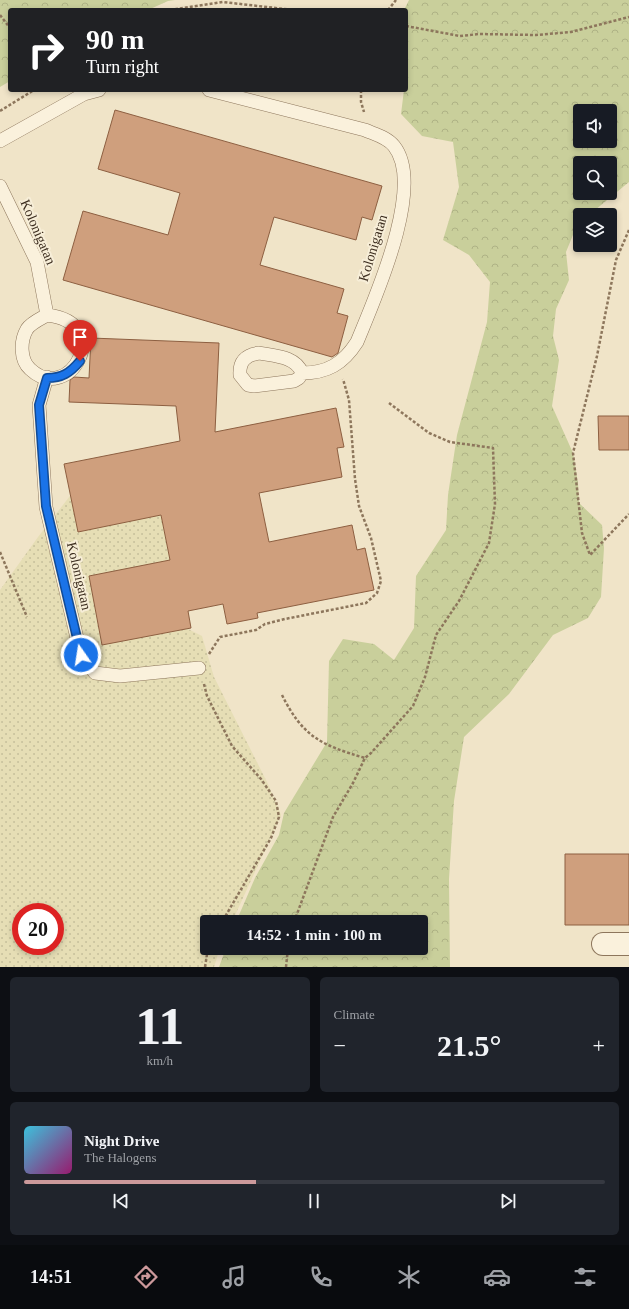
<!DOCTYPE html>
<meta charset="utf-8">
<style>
:root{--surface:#171b24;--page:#20242c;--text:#f1f3f6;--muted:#9ea1a6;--line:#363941;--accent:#cc999b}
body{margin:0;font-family:"Times New Roman",serif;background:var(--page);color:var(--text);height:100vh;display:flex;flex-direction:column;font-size:15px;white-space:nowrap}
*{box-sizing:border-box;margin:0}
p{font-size:13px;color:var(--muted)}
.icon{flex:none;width:22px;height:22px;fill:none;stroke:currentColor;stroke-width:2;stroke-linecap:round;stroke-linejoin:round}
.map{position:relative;height:967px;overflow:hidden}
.sheet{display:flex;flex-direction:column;gap:10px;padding:10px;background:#0d0f14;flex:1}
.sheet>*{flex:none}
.banner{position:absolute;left:8px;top:8px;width:400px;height:84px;border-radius:4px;box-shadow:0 2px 6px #0003;background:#202124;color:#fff;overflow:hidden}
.buttons{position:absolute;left:573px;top:104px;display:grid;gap:8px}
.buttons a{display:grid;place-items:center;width:44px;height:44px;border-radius:4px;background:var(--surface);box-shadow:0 2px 6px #0003;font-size:20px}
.speed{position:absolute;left:12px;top:903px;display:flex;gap:8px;font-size:20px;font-weight:700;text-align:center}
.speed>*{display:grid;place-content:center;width:52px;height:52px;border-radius:50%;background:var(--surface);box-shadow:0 2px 6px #0003;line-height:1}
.speed .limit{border:6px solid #d22;background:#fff;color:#111}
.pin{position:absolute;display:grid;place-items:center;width:34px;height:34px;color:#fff;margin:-41px -17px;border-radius:50% 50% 50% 0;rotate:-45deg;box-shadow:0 0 4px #0007}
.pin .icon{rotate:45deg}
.me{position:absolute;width:44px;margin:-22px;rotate:347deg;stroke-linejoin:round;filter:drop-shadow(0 0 3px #0008)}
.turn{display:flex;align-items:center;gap:14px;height:84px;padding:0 12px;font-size:18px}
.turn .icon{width:52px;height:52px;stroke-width:2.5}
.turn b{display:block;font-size:28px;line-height:34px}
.big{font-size:30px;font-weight:800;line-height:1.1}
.sheet .card{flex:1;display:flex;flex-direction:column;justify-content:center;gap:6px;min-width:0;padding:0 14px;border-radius:6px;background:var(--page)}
.sheet .dial{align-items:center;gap:0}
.dial b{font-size:52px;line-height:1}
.song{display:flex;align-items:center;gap:12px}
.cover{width:48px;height:48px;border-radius:6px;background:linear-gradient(135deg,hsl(190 70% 55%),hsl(320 70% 35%))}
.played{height:4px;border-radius:2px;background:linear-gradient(90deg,var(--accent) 40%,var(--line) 40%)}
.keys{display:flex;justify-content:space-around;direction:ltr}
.heat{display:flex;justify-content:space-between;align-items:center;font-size:22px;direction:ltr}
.sheet .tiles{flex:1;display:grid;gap:10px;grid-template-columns:1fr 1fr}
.card:last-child{grid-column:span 2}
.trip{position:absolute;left:200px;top:915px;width:228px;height:40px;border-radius:4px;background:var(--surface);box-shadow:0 2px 6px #0003;font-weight:800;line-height:40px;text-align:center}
.menu{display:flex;height:64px;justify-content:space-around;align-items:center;background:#090b0e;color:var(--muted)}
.menu .icon{width:28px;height:28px}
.menu .on{color:var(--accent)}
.menu b{font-size:18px;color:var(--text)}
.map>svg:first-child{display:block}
.farmland{fill:url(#farmland-dots);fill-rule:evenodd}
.forest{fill:url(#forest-crowns);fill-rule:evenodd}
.building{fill:#cf9f7d;stroke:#8d5f41}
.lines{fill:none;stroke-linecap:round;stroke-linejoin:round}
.lane-casing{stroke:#8d765c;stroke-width:14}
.street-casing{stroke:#8d765c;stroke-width:24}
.path{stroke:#8d765c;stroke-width:2.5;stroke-dasharray:3 2;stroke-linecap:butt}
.lane{stroke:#faf1dc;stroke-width:13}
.street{stroke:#faf1dc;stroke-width:22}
.route-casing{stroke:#114b97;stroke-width:10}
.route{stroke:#1a73e8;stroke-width:7}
.labels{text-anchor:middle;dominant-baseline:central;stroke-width:4;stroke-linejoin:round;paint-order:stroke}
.street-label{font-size:14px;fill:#3d2e20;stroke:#f7eed8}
</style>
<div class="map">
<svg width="629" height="967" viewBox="0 0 629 967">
<defs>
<pattern id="farmland-dots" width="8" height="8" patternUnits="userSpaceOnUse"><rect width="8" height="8" fill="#e6deb5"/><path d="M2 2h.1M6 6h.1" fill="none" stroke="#c6bf9b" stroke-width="1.8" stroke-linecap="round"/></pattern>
<pattern id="forest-crowns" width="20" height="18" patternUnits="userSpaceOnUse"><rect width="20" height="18" fill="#c9cf9b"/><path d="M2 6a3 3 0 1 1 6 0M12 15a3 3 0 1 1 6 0" fill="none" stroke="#aeb285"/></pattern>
</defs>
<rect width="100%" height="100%" fill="#f0e4c8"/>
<!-- farmland -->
<path class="farmland" d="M73 492H153L185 543 166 618 202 636 214 677 268 784 281 815 232 922H207V948H220L214 967H0V590L38 537ZM21 912H55V946H21Z"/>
<!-- forest -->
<path class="forest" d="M0 0H175L168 1 148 10H10V81L0 87Z
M409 0H629V182L589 215H580V222L577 225 566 252 569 280 556 309 553 336 559 360 552 406 573 453 578 483 579 503 602 525 604 548 601 597 588 618 553 635 509 694 464 737 454 801 449 879 450 967H219L226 948H421V922H236L255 878 279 835 284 813 327 742 329 661 343 639 374 644 394 660 414 628 416 576 446 530 448 495 457 435 487 322 490 282 469 255 443 240 459 187 453 142 422 136 401 114 404 90H406V10H404ZM580 111H610V141H580ZM580 163H610V193H580Z"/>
<!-- building -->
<path class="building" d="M115 110 382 186 372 220 362 217 356 240 274 217 260 265 344 289 337 313 348 316 338 353 332 357 63 280 83 211 168 235 180 193 98 169Z
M91 338 219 343 215 432 336 408 344 447 337 448 342 477 259 493 269 542 352 525 357 550 365 548 374 590 257 613 258 618 227 624 223 604 188 611 191 628 102 645 89 576 170 560 161 515 78 532 64 464 180 441 176 406 69 402 70 380 74 377 89 378Z
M598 416H629V450H599Z
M565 854H629V925H565Z"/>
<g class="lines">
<defs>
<path id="lane" d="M209 90 365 130C374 134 387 137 394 146 426 186 374 300 357 342 343 364 327 373 302 373
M0 141 84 94 99 90
M0 186 37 262 47 315
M47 315C116 323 69 406 30 369 20 360 20 341 27 329 31 323 40 319 47 315Z
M259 353C274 356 296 356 302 373L299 378 294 381 254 386 248 385 240 375C239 361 246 355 259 353Z
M47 377 39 405 46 507 81 655 95 673 120 676 199 668"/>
<path id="street" d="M603 944H629"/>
</defs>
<!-- lane casing -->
<use href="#lane" class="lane-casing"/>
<!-- street casing -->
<use href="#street" class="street-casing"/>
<!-- path -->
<path class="path" d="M170 10 223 2 293 10
M388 10 396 0
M0 15 10 28
M406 26 460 36 479 34 536 35 571 32 629 17
M361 90V102L364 112
M0 111 34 90
M629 230 616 260 597 356 573 453 582 533 590 555 629 514
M0 552 27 617
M209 654 220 637 256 630 265 624 285 619 366 603 377 593 381 581 371 538 359 506 355 479 349 400 343 379
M204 684 207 696 232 746 261 779 276 801 279 817 271 838 222 922
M282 695C303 737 321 745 365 758
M294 922 333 817 353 783 365 758 371 753 413 706 425 677 436 635 459 601 489 543 495 504 493 448 450 442 429 433 389 403
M205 967 208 948
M286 967 288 948"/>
<!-- lane -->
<use href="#lane" class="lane"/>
<!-- street -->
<use href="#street" class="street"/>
</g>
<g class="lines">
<defs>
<path id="route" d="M80 361C70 373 62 378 47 378L39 405 46 506 81 655"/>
</defs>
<!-- route casing -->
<use href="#route" class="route-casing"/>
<!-- route -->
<use href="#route" class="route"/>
</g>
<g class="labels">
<!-- street labels -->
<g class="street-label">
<text transform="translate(38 232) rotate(67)">Kolonigatan</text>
<text transform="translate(373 248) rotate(-73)">Kolonigatan</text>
<text transform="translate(79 576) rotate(77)">Kolonigatan</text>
</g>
</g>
</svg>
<div class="buttons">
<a><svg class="icon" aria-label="sound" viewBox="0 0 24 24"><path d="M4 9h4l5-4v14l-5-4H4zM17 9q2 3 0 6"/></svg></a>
<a><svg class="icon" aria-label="search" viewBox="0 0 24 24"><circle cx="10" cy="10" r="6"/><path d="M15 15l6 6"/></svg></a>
<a><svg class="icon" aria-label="layers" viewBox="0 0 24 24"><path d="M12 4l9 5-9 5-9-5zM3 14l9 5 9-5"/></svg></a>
</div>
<div class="speed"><div class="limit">20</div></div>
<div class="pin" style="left:80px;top:361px;background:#d93025"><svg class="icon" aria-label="arrive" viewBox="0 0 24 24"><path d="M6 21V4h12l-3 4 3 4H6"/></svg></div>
<svg class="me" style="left:81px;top:655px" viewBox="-20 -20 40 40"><circle r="17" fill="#1a73e8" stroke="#fff" stroke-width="3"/><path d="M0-11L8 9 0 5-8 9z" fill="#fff"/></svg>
<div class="trip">14:52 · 1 min · 100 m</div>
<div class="banner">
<div class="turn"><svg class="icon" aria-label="right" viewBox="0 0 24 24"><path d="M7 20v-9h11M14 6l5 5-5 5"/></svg><div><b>90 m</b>Turn right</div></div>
</div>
</div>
<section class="sheet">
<div class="tiles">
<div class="card dial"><b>11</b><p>km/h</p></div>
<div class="card"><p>Climate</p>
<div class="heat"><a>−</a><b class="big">21.5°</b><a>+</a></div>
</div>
<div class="card">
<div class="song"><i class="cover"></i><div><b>Night Drive</b><p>The Halogens</p></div></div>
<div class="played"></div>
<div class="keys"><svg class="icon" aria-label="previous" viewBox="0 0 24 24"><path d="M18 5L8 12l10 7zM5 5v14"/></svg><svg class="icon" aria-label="pause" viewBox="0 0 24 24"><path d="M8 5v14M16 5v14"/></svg><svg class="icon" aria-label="next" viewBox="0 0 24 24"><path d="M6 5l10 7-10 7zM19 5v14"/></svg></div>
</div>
</div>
</section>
<nav class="menu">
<b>14:51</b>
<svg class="icon on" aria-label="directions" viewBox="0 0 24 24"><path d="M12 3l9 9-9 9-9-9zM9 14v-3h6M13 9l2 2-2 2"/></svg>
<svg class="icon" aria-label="music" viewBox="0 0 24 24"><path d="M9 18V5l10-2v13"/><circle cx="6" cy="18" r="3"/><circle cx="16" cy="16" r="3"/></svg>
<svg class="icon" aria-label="phone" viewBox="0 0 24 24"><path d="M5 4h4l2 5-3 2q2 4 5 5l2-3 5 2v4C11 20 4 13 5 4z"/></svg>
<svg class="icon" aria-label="climate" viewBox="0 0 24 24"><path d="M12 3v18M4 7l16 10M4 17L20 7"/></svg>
<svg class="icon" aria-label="car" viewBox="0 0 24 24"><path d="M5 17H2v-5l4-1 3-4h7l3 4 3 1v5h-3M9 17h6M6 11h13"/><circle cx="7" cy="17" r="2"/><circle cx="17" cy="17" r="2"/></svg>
<svg class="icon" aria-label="filters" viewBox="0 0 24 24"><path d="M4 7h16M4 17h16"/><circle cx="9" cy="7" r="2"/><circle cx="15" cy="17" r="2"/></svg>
</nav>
